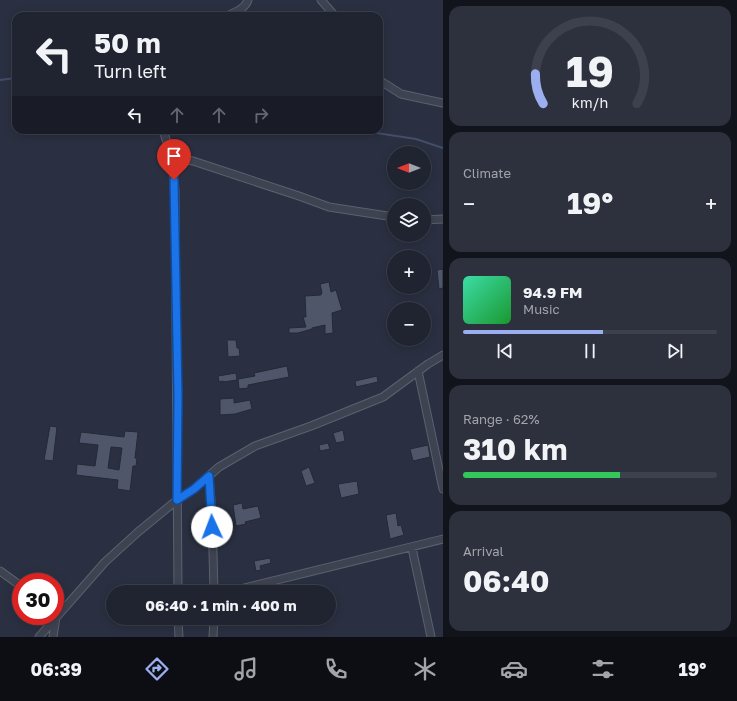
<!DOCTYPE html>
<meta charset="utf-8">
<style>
:root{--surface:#202431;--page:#2d303d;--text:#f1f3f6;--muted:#a2a4ab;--line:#3d414d;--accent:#9baef0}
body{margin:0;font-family:"Golos Text",sans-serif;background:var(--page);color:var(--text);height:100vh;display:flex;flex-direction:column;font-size:15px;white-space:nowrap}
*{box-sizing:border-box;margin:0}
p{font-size:13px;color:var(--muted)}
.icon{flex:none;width:22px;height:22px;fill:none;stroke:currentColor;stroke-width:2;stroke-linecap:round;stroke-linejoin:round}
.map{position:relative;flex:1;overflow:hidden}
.side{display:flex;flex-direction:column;gap:6px;padding:6px;background:#12141b;width:294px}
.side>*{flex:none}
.top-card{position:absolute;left:12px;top:12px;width:371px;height:122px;border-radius:12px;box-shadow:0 2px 10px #0003,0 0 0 1px var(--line);background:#202431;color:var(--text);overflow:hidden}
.needle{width:26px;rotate:270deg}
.tools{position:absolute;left:387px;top:146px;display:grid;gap:8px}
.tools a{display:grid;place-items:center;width:44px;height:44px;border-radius:50%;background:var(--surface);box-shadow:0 2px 10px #0003,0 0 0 1px var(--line);font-size:20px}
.speed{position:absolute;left:12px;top:573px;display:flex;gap:8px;font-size:20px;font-weight:700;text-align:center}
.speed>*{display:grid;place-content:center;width:52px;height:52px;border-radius:50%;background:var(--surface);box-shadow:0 2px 10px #0003,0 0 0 1px var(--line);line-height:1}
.speed .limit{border:6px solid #d22;background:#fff;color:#111}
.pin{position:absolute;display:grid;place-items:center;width:34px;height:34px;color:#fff;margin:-41px -17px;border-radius:50% 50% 50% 0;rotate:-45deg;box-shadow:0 0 4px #0007}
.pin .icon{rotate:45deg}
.me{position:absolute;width:44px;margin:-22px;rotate:358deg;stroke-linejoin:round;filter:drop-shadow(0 0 3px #0008)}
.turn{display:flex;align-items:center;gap:14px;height:84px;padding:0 16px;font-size:18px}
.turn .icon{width:52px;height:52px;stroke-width:2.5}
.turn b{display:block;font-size:28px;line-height:34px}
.lanes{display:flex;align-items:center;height:38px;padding:0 16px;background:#0003;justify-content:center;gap:20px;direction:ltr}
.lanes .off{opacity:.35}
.big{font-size:30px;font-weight:700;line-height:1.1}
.side .card{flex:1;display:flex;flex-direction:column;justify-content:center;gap:6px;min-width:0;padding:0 14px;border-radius:12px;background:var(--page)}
.side .dial{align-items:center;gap:0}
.dial svg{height:104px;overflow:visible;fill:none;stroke:var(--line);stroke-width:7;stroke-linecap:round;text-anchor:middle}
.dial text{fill:var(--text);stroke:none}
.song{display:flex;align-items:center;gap:12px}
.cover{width:48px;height:48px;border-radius:6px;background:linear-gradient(135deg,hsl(160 70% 55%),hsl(130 70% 35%))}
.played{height:4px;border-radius:2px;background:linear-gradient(90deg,var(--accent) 55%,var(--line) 55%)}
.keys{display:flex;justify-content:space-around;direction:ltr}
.heat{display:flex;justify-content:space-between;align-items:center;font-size:22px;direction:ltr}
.charge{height:6px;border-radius:3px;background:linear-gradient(90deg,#34c759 62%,var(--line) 0)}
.trip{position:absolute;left:106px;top:585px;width:230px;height:40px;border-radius:20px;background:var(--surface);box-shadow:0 2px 10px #0003,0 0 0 1px var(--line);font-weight:700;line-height:40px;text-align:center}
.tab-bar{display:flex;height:64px;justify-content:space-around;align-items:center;background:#0d0e14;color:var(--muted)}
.tab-bar .icon{width:28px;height:28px}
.tab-bar .active{color:var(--accent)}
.tab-bar b{font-size:18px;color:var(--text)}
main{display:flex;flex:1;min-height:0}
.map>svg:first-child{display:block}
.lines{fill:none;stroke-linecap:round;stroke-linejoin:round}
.stream{stroke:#434d6a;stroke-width:2}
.building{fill:#50566a;stroke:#242938;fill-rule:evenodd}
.street-casing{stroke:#5c606e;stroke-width:9}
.street{stroke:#3e4351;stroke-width:7}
.route-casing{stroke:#114b97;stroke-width:10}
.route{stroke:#1a73e8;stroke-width:7}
</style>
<main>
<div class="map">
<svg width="443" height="637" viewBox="0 0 443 637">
<rect width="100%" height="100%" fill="#2a3041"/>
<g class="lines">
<!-- stream -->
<path class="stream" d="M0 80 16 78
M364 130 370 132 416 139 443 148"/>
</g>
<!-- building -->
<path class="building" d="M443 269V288L439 289 437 270Z
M329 282 331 292 336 290 342 310 332 313 333 333 325 334V325L312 328V329L298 333H289V328L306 327 303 317H306L305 296 321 295V294L322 293 320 284Z
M227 340H236L237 348H239L240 356 228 357Z
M287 366 289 377 248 385V388L239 389 238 379 255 376 254 373Z
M236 373 237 380 223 382V381L219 382 218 376Z
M377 376 378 382 356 387 355 381Z
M234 398V403L250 400 252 409 235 414 220 415V399Z
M50 426 57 427 53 461 44 460Z
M343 430 345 441 336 443 333 433Z
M125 431 138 432 135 458 137 459 136 466H133L130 491 117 489 118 480 76 475 77 464 95 466 98 445 79 443 81 432 124 437ZM111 447 122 448 119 470 108 468Z
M328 443 330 449 320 451 319 445Z
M428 445 430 457 413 461 410 449Z
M309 467 315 483 306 486 301 471Z
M357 481 359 494 341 498 338 484Z
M242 503 243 509 258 506 261 518 245 522 246 524 236 526 233 505Z
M396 513 398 526 401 525 404 535 390 539 386 515Z
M270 558 271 563 260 566 261 570 256 571 254 561Z
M311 620V625L301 626 300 621Z"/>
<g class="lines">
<defs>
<path id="street" d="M321 0 335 16
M227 16C235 12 245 9 248 0
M379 80 401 94 443 103
M163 130 172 158 175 190 178 592
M172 158 193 161 299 196 329 207 394 217
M424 220 443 219
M418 371 443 489
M209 476 212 513 214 592
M412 548 431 637
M0 571 21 586
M228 592 443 539
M178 618 179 637
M39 637 105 562 138 532 177 500 194 489 219 467 255 446 311 426 383 397 428 364 443 355
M53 637 56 617
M213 637 214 618"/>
</defs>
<!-- street casing -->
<use href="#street" class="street-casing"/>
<!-- street -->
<use href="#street" class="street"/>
</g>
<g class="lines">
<defs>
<path id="route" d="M174 180 178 397 177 500 194 489 209 476 212 527"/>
</defs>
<!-- route casing -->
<use href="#route" class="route-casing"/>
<!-- route -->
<use href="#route" class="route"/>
</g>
</svg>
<div class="tools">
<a><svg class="needle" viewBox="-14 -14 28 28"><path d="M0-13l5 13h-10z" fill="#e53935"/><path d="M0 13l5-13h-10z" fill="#a2a4ab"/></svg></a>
<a><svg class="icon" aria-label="layers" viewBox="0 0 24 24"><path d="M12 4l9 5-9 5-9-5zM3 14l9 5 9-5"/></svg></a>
<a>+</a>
<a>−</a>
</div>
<div class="speed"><div class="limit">30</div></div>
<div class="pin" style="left:174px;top:180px;background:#d93025"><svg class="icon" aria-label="arrive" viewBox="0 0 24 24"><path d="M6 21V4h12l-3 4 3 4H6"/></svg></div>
<svg class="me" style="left:212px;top:527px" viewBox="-20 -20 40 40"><circle r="19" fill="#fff"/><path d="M0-13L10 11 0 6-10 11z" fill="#1a73e8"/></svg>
<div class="trip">06:40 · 1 min · 400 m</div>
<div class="top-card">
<div class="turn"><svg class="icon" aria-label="left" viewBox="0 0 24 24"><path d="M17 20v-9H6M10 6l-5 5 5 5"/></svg><div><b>50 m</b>Turn left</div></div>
<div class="lanes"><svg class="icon" aria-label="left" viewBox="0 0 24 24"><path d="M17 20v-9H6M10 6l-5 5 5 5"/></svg><svg class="icon off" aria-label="ahead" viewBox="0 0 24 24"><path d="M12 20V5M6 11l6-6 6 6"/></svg><svg class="icon off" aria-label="ahead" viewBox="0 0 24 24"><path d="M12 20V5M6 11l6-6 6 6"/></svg><svg class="icon off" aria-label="right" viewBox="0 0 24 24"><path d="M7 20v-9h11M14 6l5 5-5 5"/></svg></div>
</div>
</div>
<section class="side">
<div class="card dial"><svg viewBox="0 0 100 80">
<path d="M14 69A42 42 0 1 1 86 69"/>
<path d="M14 69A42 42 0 0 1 8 46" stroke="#9baef0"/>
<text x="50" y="56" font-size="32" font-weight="700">19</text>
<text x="50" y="72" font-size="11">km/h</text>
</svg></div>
<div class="card"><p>Climate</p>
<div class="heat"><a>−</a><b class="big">19°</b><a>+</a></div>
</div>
<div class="card">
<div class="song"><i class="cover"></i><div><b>94.9 FM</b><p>Music</p></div></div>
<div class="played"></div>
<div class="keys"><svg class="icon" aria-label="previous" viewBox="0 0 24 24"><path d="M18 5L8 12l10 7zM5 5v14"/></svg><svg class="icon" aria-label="pause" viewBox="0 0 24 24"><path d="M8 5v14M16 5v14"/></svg><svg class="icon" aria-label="next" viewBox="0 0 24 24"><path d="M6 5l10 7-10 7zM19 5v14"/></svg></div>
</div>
<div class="card"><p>Range · 62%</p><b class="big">310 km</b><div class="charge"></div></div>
<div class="card"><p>Arrival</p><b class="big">06:40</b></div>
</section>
</main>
<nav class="tab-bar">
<b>06:39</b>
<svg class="icon active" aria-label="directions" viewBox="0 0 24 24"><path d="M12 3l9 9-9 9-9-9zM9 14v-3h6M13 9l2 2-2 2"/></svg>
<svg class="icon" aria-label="music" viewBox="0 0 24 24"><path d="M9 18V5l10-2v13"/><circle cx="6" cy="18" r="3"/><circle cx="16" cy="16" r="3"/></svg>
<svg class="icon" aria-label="phone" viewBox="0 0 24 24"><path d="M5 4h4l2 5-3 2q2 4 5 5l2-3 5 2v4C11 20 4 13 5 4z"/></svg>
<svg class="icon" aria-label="climate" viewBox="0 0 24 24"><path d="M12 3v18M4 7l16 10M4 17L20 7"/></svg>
<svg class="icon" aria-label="car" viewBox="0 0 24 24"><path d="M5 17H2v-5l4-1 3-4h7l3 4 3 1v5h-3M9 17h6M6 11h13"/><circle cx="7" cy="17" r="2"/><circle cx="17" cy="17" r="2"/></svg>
<svg class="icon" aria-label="filters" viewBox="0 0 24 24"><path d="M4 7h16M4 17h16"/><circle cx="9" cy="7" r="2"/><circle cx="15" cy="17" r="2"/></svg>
<b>19°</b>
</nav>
